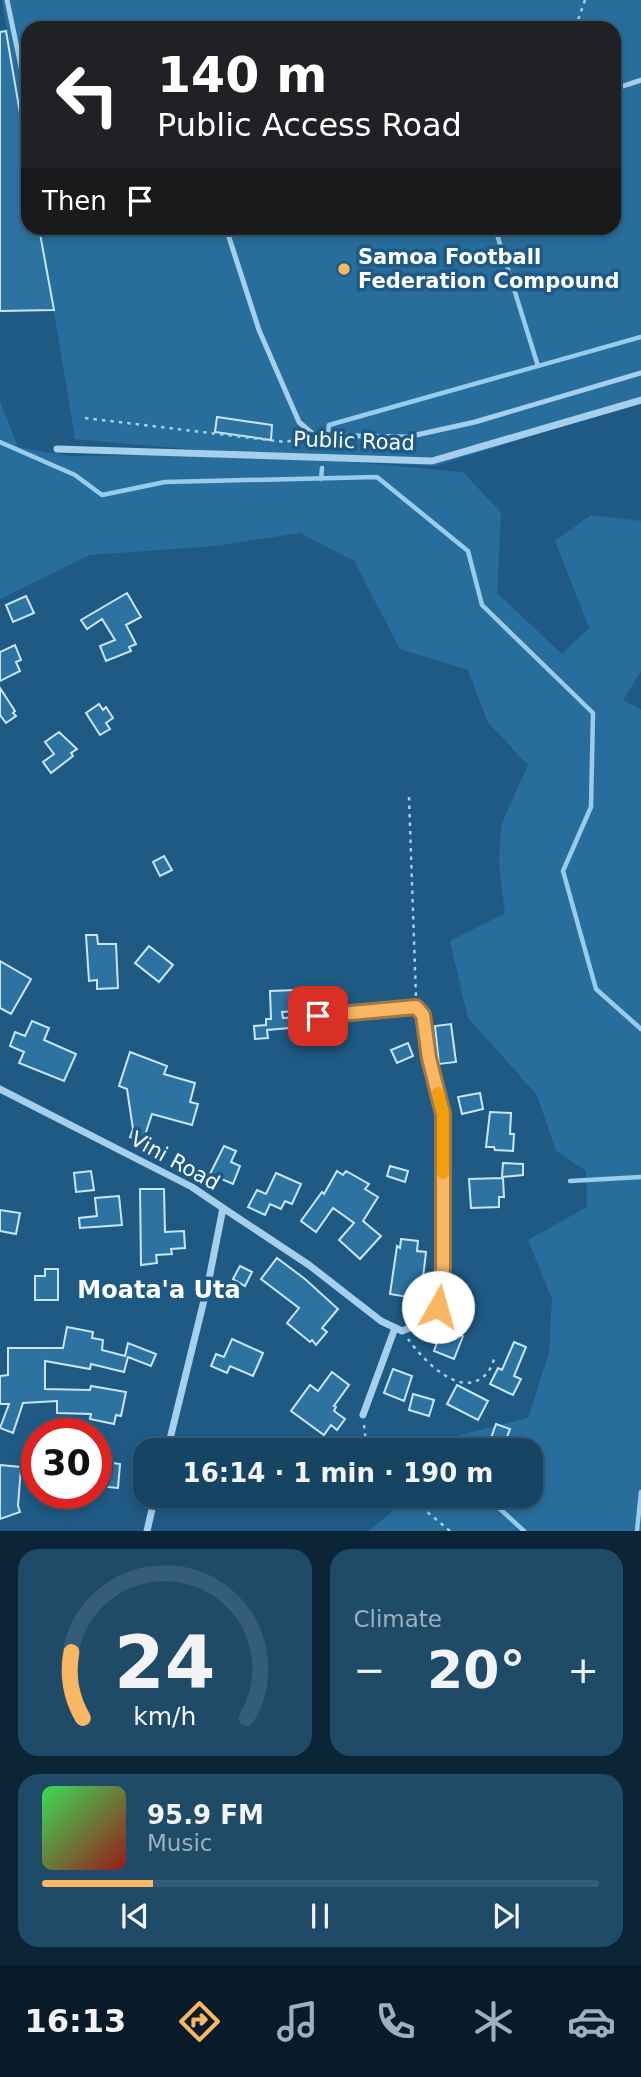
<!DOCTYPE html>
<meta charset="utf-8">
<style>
:root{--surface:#164463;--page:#1f4b69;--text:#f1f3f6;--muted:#9eb0be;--line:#355c78;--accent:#f9b764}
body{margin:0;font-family:"DejaVu Sans",sans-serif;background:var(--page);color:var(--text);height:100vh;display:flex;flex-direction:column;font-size:26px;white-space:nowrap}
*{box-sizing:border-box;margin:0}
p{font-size:23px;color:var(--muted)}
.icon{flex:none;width:38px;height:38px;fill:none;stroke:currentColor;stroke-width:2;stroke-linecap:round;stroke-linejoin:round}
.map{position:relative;height:1531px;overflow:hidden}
.sheet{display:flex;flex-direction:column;gap:18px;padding:18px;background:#0c2536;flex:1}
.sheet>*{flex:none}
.guide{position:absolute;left:21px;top:21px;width:600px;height:214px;border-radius:21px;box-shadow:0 4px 10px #0003,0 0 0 2px var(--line);background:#202124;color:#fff;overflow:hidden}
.speed{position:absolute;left:21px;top:1418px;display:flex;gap:14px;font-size:35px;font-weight:700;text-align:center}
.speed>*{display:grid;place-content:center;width:91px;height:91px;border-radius:50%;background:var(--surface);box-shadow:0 4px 10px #0003,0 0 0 2px var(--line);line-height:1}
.speed .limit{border:10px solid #d22;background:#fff;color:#111}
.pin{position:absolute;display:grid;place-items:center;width:60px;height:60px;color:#fff;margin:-30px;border-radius:14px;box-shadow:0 4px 10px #0006}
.me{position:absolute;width:77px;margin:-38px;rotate:7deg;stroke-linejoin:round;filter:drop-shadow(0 0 5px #0008)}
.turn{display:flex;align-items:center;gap:24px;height:147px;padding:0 21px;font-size:32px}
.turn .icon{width:91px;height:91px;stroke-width:2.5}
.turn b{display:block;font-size:49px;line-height:60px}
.then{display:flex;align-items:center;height:66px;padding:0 21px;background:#0003;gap:14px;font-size:26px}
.big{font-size:52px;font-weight:600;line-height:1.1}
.sheet .tile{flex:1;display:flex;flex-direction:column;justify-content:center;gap:10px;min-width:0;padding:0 24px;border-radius:21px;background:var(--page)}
.sheet .dial{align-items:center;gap:0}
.dial svg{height:182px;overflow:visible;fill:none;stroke:var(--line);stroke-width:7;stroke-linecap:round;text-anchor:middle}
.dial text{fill:var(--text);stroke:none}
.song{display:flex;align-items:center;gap:21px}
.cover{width:84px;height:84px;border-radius:10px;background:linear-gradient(135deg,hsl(130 70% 55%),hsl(0 70% 35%))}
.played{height:7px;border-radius:4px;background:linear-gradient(90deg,var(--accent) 20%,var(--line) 20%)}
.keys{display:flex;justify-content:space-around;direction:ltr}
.heat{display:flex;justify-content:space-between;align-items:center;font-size:38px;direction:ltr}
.sheet .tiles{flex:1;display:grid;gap:18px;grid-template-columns:1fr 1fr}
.tile:last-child{grid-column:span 2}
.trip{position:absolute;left:133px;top:1438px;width:410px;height:70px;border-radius:21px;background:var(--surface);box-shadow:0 4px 10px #0003,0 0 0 2px var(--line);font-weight:600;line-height:70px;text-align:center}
.dock{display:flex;height:112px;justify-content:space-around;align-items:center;background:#091b28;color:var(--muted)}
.dock .icon{width:49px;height:49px}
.dock .current{color:var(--accent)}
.dock b{font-size:32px;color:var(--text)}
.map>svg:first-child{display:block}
.green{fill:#286e9d}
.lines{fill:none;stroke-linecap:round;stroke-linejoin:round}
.stream{stroke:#99cceb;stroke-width:4.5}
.building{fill:#2d73a2;stroke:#cae5f7;stroke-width:2}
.path{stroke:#a5cfea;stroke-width:2.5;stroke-dasharray:3.5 5;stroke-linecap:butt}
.lane{stroke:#a5cfea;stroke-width:5}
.street{stroke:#a5cfea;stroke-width:7}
.route-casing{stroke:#a27741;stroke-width:18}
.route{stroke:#f9b764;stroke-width:12}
.slow{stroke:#f59e0b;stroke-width:12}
.poi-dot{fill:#f9b764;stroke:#1e5a84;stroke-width:2.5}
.labels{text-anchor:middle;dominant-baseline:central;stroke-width:7;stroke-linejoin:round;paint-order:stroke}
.poi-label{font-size:21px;font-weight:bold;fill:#fff;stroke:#1e5a84;text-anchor:start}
.street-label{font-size:21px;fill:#fff;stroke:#1e5a84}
.quarter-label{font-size:24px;font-weight:bold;fill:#fff;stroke:#1e5a84}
</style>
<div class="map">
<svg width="641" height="1531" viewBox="0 0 641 1531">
<rect width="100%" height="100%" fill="#1e5a84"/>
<!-- green -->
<path class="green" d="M2 0H641V401L436 466 339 461 463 472 501 513 497 593 562 654 589 628 555 541 591 515 641 521V671L623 700 641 710V1531H368L412 1496H530V1451H421V1440H440L528 1418 549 1353 552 1299 528 1240 587 1207 586 1171 556 1151 537 1095 468 1018 450 941 505 913 499 865 501 825 528 765 488 723 468 670 400 649 354 561 300 533 215 546 90 555 0 599V401L18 447 69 456 244 454 75 439 40 228H614V28H28V155Z"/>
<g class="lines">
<!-- stream -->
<path class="stream" d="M495 228 538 366
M0 442 75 475 102 495 165 482 377 477 468 551 482 605 593 713 591 807 563 871 596 989 641 1029
M326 446 329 425 641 337
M321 479 322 468
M570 1181 641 1177
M486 1496 524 1531
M637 1531 641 1492"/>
</g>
<!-- building -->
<path class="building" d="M6 31 28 160V228H39L54 310 0 311V32Z
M217 417 272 425 271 440 215 432Z
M127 593 141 617 126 625 136 644 129 647 131 651 106 661 100 646 115 640 102 619 87 629 81 620Z
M26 596 34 613 13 622 6 605Z
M15 645 21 660 16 662 20 671 0 681V652Z
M0 688 15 711 13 713 16 716 6 723 0 715Z
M99 704 103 710 106 707 113 718 106 723 110 729 100 735 86 713Z
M59 732 77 749 71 753 73 756 51 773 43 762 54 754 45 742Z
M164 856 172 870 160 876 153 862Z
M86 935H97L98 944H116L118 988 97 989V980L89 981Z
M149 946 173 965 159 982 135 963Z
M0 961 31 979 11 1014 0 1008Z
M296 990 297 1011 282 1012 283 1018 300 1017 301 1027 267 1030 268 1038 255 1039 254 1026 266 1025V1019H271L270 991Z
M32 1021 49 1028 44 1040 76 1054 64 1081 19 1063 24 1052 10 1046 15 1032 25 1036Z
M451 1024 456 1062 439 1064 435 1026Z
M408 1043 413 1056 397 1063 391 1050Z
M130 1052 167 1066 164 1074 195 1083 190 1102 198 1104 192 1125 152 1114 143 1141 130 1137 133 1129 127 1089 119 1086Z
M480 1093 483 1109 462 1114 458 1097Z
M490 1112 511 1113 510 1134H514L513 1151 495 1150 494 1147H486Z
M224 1146 236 1151 231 1162 240 1166 233 1184 210 1174Z
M503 1163 523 1164V1175L502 1177Z
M390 1166 408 1171 405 1182 387 1176Z
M91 1171 94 1190 76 1192 74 1173Z
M337 1171 343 1175 346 1171 369 1184 365 1189 378 1197 363 1221 381 1236 360 1259 339 1240 354 1223 333 1208 316 1232 301 1221 322 1192 324 1194Z
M276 1173 301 1184 292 1204 285 1201 281 1209 270 1204 265 1215 248 1207 257 1190 266 1194Z
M503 1178 504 1197H499V1207L471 1208 469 1179Z
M140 1189H164L165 1232 184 1231 185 1248 171 1249 172 1254 156 1255 157 1263 141 1265Z
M119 1196 122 1225 80 1228 79 1218 97 1216 95 1198Z
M0 1210 20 1213 16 1234 0 1231Z
M401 1239 418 1241 417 1251 426 1252 423 1278H429L426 1300 390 1294 397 1246 400 1248Z
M277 1258 305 1279 338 1309 322 1328 327 1332 316 1345 312 1340 310 1342 287 1323 299 1308 261 1279Z
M240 1266 252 1272 245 1286 233 1279Z
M45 1269H58V1300H35V1276H45Z
M67 1327 93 1332 92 1338 103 1340 102 1350 125 1356 128 1343 156 1354 151 1366 128 1357 124 1372 91 1364 90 1369 45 1361V1389L90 1390 91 1386 126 1392 121 1416 116 1415 114 1424 90 1419 91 1414 57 1413V1401L23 1403 13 1433 0 1428 9 1404H0V1376L8 1375V1348H63Z
M442 1328 463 1336 454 1359 434 1351Z
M232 1339 263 1353 253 1376 230 1366 227 1373 211 1366 216 1354 224 1357Z
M514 1342 526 1347 514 1376 521 1379 513 1395 490 1384 498 1368 502 1370Z
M393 1369 412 1376 404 1401 384 1393Z
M332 1372 349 1385 334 1406 336 1407 334 1411 345 1419 337 1430 331 1425 324 1435 291 1411 310 1385 318 1391Z
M457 1385 488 1401 478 1420 447 1404Z
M413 1394 434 1400 429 1416 409 1410Z
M496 1424 510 1429 505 1442 491 1438Z
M100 1461 120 1464 118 1488 98 1486Z
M0 1465 21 1467 18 1506 20 1512 0 1519Z"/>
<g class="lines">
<!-- path -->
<path class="path" d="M585 0 578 20 598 28
M85 418 285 442 304 438
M409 797 416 997
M408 1339C423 1360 463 1403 488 1372 491 1368 493 1362 495 1357
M364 1425 367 1451
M408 1496 450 1531"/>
<!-- lane -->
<path class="lane" d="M7 0 28 100
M614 89 641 80
M226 228 259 330 299 422 314 435 407 437 475 422 641 373"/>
<!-- street -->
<path class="street" d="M57 449 432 461 641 400
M0 1089 192 1187 223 1208 208 1284 167 1451
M223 1208 309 1265 381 1321 402 1331 425 1322 438 1307 443 1268V1114L429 1058 423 1015 416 1008 318 1016
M363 1415 395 1328
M147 1531 155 1496"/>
</g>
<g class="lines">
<defs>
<path id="route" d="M318 1016 416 1007 423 1015 429 1058 443 1114V1268L438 1307"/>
</defs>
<!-- route casing -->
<use href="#route" class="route-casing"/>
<!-- route -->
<use href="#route" class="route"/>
<!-- slow -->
<path class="slow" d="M438 1093 443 1114V1173"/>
</g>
<!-- markers -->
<circle class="poi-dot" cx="344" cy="269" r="7"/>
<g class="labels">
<!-- poi labels -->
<g class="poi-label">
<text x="358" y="257">Samoa Football<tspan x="358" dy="24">Federation Compound</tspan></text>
</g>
<!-- street labels -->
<g class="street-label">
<text transform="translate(354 441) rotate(2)">Public Road</text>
<text transform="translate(175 1161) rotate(29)">Vini Road</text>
</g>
<!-- quarter labels -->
<g class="quarter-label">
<text x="159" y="1290">Moata'a Uta</text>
</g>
</g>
</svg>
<div class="speed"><div class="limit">30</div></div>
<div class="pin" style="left:318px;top:1016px;background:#d93025"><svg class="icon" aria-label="arrive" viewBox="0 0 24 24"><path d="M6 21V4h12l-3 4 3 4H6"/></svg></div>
<svg class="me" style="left:438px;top:1307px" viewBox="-20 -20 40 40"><circle r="19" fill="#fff"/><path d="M0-13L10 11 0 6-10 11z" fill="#f9b764"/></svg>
<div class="trip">16:14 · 1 min · 190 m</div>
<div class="guide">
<div class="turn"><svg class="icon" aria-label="left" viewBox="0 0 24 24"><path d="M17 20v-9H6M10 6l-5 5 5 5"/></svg><div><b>140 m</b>Public Access Road</div></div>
<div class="then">Then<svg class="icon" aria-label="arrive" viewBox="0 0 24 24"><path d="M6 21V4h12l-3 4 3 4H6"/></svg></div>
</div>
</div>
<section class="sheet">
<div class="tiles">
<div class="tile dial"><svg viewBox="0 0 100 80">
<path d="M14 69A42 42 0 1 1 86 69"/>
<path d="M14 69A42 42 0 0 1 9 40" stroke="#f9b764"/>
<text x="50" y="56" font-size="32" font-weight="700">24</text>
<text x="50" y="72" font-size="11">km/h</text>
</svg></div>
<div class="tile"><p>Climate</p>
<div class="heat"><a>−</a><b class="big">20°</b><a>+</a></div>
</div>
<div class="tile">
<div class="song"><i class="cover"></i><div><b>95.9 FM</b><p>Music</p></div></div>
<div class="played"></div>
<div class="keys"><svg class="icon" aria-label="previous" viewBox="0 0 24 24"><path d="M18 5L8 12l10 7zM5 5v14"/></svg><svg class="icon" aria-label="pause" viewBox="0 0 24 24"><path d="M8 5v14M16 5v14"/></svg><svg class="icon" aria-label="next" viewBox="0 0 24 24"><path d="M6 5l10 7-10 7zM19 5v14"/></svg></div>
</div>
</div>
</section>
<nav class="dock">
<b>16:13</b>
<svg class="icon current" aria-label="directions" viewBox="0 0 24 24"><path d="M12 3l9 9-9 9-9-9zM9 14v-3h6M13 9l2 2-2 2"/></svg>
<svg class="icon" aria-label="music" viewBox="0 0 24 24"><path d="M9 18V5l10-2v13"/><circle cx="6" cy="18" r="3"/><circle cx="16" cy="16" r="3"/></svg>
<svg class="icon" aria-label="phone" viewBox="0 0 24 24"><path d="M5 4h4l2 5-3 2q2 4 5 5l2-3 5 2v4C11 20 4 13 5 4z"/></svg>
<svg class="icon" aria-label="climate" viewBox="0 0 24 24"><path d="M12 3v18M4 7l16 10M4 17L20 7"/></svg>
<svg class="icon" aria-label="car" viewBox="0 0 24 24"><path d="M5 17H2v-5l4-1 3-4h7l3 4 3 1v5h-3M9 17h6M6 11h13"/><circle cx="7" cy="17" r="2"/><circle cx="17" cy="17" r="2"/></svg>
</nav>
